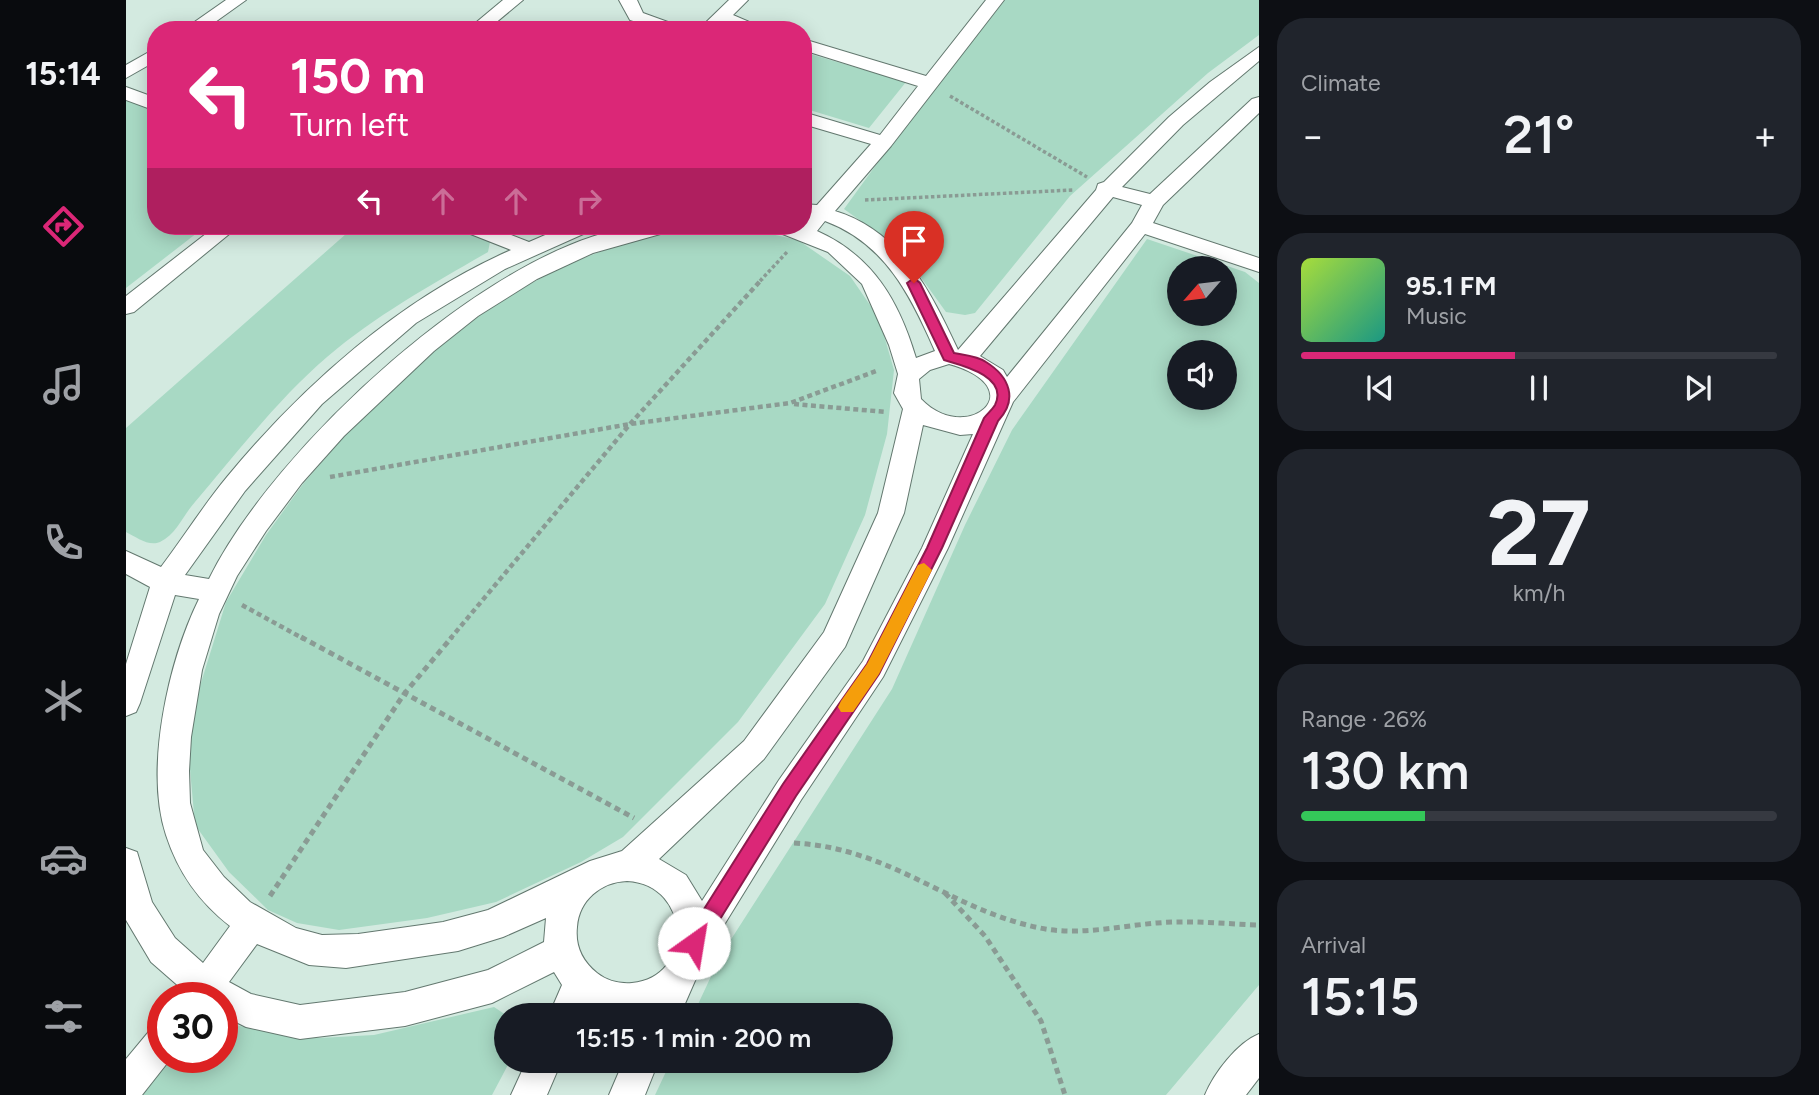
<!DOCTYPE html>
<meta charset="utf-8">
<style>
:root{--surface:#171b24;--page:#20242c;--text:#f1f3f6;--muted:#9ea1a6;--line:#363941;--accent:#db2777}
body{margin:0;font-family:Figtree,sans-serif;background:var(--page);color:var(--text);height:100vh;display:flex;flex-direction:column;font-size:26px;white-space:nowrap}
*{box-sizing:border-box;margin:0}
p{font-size:23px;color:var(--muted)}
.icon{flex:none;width:38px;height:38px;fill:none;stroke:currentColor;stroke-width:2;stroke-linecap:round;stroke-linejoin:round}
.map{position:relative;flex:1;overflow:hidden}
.drawer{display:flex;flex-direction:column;gap:18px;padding:18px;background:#0d0f14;width:560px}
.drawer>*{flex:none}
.top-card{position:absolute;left:21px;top:21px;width:665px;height:214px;border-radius:28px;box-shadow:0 4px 18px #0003;background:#db2777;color:#fff;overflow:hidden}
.needle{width:46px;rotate:242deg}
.tools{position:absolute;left:1041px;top:256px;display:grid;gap:14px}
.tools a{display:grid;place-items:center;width:70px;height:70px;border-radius:50%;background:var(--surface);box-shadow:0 4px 18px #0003;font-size:35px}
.speed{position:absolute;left:21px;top:982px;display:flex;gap:14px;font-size:35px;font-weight:700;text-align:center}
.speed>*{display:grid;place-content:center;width:91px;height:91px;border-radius:50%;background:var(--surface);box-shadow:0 4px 18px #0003;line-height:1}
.speed .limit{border:10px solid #d22;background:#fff;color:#111}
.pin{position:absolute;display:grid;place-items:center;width:60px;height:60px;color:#fff;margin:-72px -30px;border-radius:50% 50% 50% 0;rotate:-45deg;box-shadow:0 0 7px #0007}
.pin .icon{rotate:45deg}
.me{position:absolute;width:77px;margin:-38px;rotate:32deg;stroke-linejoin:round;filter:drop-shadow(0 0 5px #0008)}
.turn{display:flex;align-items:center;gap:24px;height:147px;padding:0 28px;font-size:32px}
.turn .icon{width:91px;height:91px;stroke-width:2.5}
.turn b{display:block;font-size:49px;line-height:60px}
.lanes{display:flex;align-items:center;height:66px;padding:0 28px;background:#0003;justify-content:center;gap:35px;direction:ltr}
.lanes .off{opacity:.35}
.big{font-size:52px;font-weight:600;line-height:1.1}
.drawer .widget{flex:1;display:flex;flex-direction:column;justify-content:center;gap:10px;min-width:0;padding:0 24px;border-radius:28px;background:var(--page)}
.drawer .dial{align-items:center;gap:0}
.dial b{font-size:91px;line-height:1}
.song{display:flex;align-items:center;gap:21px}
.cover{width:84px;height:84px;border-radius:10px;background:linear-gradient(135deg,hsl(80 70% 55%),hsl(170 70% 35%))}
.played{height:7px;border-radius:4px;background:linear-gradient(90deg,var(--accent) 45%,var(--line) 45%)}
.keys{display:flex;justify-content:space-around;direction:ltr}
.heat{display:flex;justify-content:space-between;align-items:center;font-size:38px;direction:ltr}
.charge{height:10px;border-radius:5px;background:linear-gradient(90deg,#34c759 26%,var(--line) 0)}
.trip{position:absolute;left:368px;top:1003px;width:399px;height:70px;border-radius:35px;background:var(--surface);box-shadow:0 4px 18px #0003;font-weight:600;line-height:70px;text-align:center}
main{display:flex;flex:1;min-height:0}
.dock{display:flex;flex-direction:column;width:126px;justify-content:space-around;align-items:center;background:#090b0e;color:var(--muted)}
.dock .icon{width:49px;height:49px}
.dock .selected{color:var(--accent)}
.dock b{font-size:32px;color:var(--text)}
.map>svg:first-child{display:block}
.green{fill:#a8d9c4;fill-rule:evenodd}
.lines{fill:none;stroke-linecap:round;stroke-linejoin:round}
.minor-casing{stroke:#63786f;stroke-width:2}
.path-far2{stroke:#8a9b94;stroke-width:3.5;stroke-dasharray:3.5 2.5;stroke-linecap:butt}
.path-far1{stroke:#8a9b94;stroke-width:4.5;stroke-dasharray:5 3.5;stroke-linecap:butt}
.path{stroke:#8a9b94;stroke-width:5;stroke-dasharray:6 4.5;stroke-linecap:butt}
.minor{fill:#fff;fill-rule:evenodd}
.route{fill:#db2777;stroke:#8e194d;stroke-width:2}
.slow{fill:#f59e0b}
</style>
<main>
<nav class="dock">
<b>15:14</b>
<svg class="icon selected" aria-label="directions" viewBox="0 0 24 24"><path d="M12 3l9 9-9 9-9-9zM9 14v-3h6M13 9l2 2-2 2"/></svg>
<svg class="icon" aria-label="music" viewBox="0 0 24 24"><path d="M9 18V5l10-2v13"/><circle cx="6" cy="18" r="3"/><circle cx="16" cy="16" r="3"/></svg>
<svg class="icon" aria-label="phone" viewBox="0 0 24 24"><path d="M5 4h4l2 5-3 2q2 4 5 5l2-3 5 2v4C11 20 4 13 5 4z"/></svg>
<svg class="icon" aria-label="climate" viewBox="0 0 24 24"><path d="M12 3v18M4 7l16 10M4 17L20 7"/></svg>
<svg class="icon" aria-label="car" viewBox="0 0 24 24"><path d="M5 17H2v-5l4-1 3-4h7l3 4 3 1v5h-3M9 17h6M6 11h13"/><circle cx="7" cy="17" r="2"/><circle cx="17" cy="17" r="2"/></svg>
<svg class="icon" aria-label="filters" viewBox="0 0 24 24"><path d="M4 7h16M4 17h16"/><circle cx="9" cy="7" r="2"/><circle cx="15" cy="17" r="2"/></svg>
</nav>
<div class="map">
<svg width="1133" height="1095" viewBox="0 0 1133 1095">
<rect width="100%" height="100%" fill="#d3eae0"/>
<!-- green -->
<path class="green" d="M879 0H1133V35L1082 73 944 196 849 313 839 315 820 312 775 250 718 209 766 143Z
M677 52 780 82 743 128 677 108Z
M0 100 30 111V226H80L0 288Z
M229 226C271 226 330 214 364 242L362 252C307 284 250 315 201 357 152 399 111 453 69 502 57 515 51 534 34 542 23 547 10 537 0 532V428Z
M567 227H613L672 240 724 276 753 318 768 370 761 434 739 515 699 604 612 722 497 837 455 862 370 902 301 918 213 930 171 923 142 910 103 872 69 825 63 758 70 699 100 602 140 535 177 484 234 418 286 369 371 302 441 264 504 241Z
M1021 239 1119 272 1133 283V985L1040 1095H529L545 1061 754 1060V1015H567L595 955 766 689 839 525 886 430ZM1054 268H1099V313H1054ZM1054 352H1099V397H1054Z
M368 1007 380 1015V1060L384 1061 366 1095H14L44 1057H96V1022L141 1032 193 1038 248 1035Z"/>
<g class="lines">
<defs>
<path id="minor" d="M100 0H120L78 30H57Z
M377 0H397L361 30H341Z
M493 0H511L517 13 564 30H536L504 20Z
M603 0H622L607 15 642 30H615L598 24 591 30H572Z
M860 0H878L765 146 709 211C775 231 805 292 832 350L970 190 972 184 978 182 1043 117 1084 82 1133 47V61L1057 125 996 187 1024 194 1126 99 1133 97V113L1037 205 1027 223 1133 258V272L1019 234 887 402 822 548 757 677 675 800 582 951 554 1015H486L461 1006 457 1015H423L436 985 428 972 366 1003 279 1026 174 1039 120 1027 96 1015V998H54L57 990 25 962 0 920V848L11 852 26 902 49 938 77 963 104 926C73 902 52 872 40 835 18 768 43 660 73 599L49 595 14 703 10 712 0 716V664L24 587 0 574V551L35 567C57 538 77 506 101 477 177 385 275 298 385 250L337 231 334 226H362L403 242 440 226H467L464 231 379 269 290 323 196 404 119 491 59 575 83 579C146 450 365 245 511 226 523 224 536 226 548 226L545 231 467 253 411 279 352 316 308 351 218 436 176 483 140 531 111 576 93 614 76 670 65 737 63 771 64 803 77 850 98 877 124 902 170 928 196 935 232 934 317 922 362 910 464 861 496 851 618 741 698 632 752 513 777 409 768 393 772 374 763 345 736 284 702 252 649 231 646 226H677L682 216 677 215V204L691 205 745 144 677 124V112L754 135 792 86 677 50V39L800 76ZM987 197 1016 205 1006 223 881 377 877 370 854 356ZM699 221C759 243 785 296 809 351L790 358C773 301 747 256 691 231ZM823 364C909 388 841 447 795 399L793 379 804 370ZM797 425 834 435 847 434 796 548 737 661 653 780 576 901 560 875 533 859 638 759 719 647 778 513ZM501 881C565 884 569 977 506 983 494 984 481 981 471 973 456 961 449 946 451 927 453 900 475 882 501 881ZM420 918 418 942 362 970 279 992 174 1005 125 994 103 982 131 944 183 965 220 968 332 951 377 937Z
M30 48V61L0 78V65Z
M0 87 30 98V111L0 100Z
M90 226H113L8 312 0 314V296Z
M37 1024V1057H46L16 1095H0V1059L25 1029Z
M1133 1034V1078L1120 1095H1079C1088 1073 1111 1043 1133 1034Z
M401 1060H436L421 1095H385Z
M498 1060H533L519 1095H483Z"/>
</defs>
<!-- minor casing -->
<use href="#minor" class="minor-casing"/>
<!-- path-far2 -->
<path class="path-far2" d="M824 96 961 177
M739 200 947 190
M634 281 661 252"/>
<!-- path-far1 -->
<path class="path-far1" d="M668 404 760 412
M204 477 504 424 664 403 753 370
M116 605 178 639
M324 639 504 424 636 279"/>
<!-- path -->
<path class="path" d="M175 637 508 818
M668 843C766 848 824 910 914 928 953 936 993 926 1031 923 1065 920 1099 924 1133 925
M819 893 859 936 915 1021 939 1095
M144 896 278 694 326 637"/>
<!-- minor -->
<use href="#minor" class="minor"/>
</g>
<!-- route -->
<path class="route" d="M788 278 794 283 828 353C838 355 852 356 860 362 884 377 892 400 872 421L816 548 753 674 670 796 575 950 568 953 561 950 558 943 561 936 657 784 741 664 801 548 858 418C861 414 866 410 869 405 883 376 835 365 818 360L781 283Z"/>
<!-- slow -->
<path class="slow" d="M798 563 806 570 753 674 727 712H715L712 707 715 701 741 664 792 565Z"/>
</svg>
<div class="tools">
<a><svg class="needle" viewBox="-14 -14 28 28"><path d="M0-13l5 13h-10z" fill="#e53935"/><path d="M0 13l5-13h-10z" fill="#9ea1a6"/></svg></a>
<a><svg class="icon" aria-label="sound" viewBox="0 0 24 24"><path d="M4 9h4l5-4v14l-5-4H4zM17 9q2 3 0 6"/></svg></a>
</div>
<div class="speed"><div class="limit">30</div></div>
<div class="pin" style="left:788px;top:283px;background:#d93025"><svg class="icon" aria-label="arrive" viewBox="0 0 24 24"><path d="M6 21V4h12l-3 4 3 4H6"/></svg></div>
<svg class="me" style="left:568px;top:943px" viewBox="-20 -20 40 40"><circle r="19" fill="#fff"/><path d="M0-13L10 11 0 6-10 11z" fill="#db2777"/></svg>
<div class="trip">15:15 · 1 min · 200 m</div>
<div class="top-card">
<div class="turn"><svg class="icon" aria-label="left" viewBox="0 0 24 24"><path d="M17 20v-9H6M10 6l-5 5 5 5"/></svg><div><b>150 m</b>Turn left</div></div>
<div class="lanes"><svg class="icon" aria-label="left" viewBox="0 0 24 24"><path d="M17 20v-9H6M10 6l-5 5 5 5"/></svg><svg class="icon off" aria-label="ahead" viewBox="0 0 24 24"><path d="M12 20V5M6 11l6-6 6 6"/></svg><svg class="icon off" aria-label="ahead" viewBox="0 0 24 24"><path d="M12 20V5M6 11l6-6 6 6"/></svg><svg class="icon off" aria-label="right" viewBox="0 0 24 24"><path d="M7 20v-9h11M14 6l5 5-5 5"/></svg></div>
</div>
</div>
<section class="drawer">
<div class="widget"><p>Climate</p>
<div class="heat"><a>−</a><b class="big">21°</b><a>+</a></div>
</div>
<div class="widget">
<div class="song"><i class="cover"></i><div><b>95.1 FM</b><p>Music</p></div></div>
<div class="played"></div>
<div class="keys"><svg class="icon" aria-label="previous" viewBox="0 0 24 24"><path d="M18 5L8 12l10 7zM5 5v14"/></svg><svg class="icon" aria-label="pause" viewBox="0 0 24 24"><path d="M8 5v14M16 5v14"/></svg><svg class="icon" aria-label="next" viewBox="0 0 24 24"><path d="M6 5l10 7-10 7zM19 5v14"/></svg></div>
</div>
<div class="widget dial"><b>27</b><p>km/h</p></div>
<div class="widget"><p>Range · 26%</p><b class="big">130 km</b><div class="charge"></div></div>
<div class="widget"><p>Arrival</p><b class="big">15:15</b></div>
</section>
</main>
